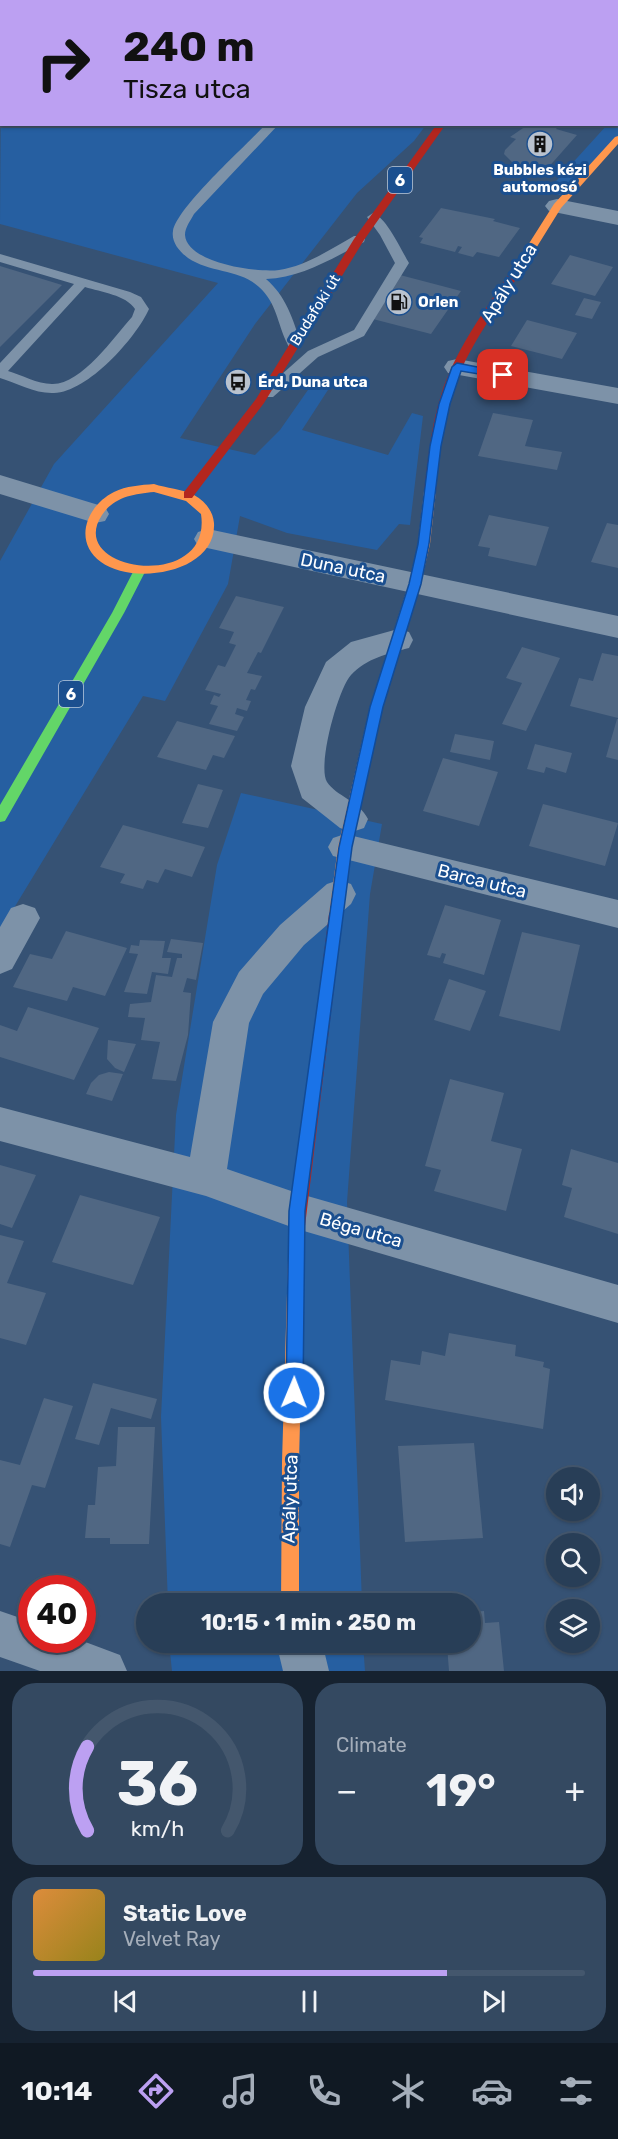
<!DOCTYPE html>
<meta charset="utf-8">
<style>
:root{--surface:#283e57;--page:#344961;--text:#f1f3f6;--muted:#a5aeba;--line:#44576d;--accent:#bca0f2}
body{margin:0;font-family:Rubik,sans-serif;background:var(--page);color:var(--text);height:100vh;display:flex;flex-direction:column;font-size:22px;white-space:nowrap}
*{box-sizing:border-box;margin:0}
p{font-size:20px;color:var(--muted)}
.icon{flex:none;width:33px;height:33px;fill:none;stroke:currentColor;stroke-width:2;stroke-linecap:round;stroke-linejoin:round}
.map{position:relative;height:1671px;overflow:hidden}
.side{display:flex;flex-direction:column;gap:12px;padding:12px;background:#162230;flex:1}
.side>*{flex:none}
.top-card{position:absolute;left:0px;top:0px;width:618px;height:126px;box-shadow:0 2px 4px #0004,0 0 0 2px var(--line);background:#bca0f2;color:#111;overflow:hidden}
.fabs{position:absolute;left:546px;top:1467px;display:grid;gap:12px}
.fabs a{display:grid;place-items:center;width:54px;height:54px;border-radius:50%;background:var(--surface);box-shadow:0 2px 4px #0004,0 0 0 2px var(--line);font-size:30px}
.speed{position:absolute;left:18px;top:1575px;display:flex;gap:12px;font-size:30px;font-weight:700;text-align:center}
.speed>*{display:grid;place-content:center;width:78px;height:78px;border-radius:50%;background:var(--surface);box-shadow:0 2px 4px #0004,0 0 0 2px var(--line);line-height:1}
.speed .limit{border:9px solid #d22;background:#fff;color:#111}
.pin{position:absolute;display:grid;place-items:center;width:51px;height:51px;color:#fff;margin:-26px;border-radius:12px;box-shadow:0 3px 9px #0006}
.me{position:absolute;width:66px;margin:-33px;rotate:1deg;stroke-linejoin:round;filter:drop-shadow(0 0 4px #0008)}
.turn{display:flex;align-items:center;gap:21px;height:126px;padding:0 24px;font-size:27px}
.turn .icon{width:78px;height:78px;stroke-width:2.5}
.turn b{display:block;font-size:42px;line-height:51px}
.big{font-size:45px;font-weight:700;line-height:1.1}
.side .widget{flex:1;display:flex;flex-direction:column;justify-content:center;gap:9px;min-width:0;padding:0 21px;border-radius:24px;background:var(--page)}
.side .dial{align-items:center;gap:0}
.dial svg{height:156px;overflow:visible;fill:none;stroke:var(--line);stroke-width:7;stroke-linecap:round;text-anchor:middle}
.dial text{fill:var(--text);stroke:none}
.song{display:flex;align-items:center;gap:18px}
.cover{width:72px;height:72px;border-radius:9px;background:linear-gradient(135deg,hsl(30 70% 55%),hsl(50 70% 35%))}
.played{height:6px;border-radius:3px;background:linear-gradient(90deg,var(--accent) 75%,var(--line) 75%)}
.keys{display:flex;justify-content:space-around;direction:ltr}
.heat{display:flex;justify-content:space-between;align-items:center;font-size:33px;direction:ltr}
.side .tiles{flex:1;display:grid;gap:12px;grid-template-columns:1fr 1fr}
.widget:last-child{grid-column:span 2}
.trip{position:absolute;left:136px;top:1593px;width:345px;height:60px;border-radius:30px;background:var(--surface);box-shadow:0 2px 4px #0004,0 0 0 2px var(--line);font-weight:700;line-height:60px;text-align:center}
.tabs{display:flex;height:96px;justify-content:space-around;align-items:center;background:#101923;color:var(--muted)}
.tabs .icon{width:42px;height:42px}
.tabs .on{color:var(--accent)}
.tabs b{font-size:27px;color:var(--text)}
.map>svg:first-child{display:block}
.green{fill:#265fa1}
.building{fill:#506783}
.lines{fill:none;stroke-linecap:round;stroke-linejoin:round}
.lane{fill:#7d92a8;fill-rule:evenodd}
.street{fill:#7d92a8;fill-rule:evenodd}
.fast{fill:#63d668;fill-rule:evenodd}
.slow{fill:#ff974d;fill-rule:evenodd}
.jam{fill:#b3261e;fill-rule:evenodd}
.route{fill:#1a73e8;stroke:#114b97;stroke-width:1.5}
.labels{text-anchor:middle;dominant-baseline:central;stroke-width:6;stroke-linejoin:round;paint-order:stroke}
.far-poi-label{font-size:15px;font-weight:bold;fill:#fff;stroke:#1b4f8f;text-anchor:start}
.far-street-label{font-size:15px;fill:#fff;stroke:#1b4f8f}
.shield{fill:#1b4f8f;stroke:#bbcadd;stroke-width:1.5}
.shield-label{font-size:16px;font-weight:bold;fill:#fff}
.street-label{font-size:18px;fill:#fff;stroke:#1b4f8f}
</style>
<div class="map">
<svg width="618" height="1671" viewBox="0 0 618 1671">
<rect width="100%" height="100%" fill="#365274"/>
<!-- green -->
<path class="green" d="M1 77 2 124H276L287 127 290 124 426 125 414 141 357 193 255 324 180 438 255 455 280 430 310 387 337 376 302 430 388 455 412 413 423 416 410 525 399 524 377 550 287 533 240 516 228 584 165 701 143 696 0 931V561L54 464 218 283 0 224Z
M618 112V139L566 197 547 191 607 125 616 124Z
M241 793 382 824 370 894 347 1202 362 1603 168 1604 161 1417 176 1115 217 865Z
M169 1643H363L365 1671H172Z"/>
<!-- building -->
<path class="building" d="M529 124H560L556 129 577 135 546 170 513 163 504 154 505 150 516 139 510 137Z
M441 208 495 219 493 221 520 228 499 257 477 252 473 257 458 253 462 247 458 246 455 252 420 243 423 238 419 237Z
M570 255 613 267 595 296 551 284Z
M0 266 62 285 0 347Z
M400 275 461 291 431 334 369 318Z
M584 298 601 302 592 319 575 315Z
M527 320 577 333 562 359 511 346Z
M493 413 533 420 525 446 562 452 557 470 478 456Z
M489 515 549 527 536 566 488 556 490 548 478 546Z
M607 523 618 525V568L591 562Z
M236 596 284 607 261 653 258 652 247 673 262 676 255 690 251 689 246 700 251 701 247 711 237 708 235 714 244 717 237 731 209 724 218 706 210 704 214 695 219 697 221 694 205 690 218 665 225 667 236 645 229 643 234 632 219 628Z
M522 647 560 658 526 731 502 724 522 683 506 678Z
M602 653 618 656V718L570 706 579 678 593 681Z
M617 719H618V760L606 757Z
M177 721 235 736 224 758 213 755 206 770 157 757Z
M455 734 494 741 490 760 450 752Z
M535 744 572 753 566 773 546 767 544 773 527 769Z
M443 758 498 772 479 826 423 811Z
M198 784 223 790 208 828 182 823Z
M543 804 618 823 605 866 529 846Z
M123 825 205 847 192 877 165 869 158 883 147 880 143 889 120 883 125 874 100 867Z
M445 905 501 920 484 975 443 963 446 954 442 953 440 958 427 955Z
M66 931 127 948 105 996 73 987 67 1001 13 987 30 954 52 959Z
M522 932 580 945 560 1031 499 1016Z
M171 939 203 943 196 980 187 978 183 992 191 993 188 1035 176 1081 152 1079 160 1042 141 1040 145 1018 128 1017 130 1004 151 1002 156 975 172 977 177 958H182V954L167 952Z
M140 940 165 941 162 958H171L168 974 152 972 147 994 124 992 138 954 129 953 131 945 139 946Z
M449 979 486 991 470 1031 434 1020Z
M28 1007 99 1028 74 1080 0 1057V1025L17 1031Z
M108 1040 136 1044 124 1072 115 1068 107 1059Z
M109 1072 123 1074 112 1101 86 1094 91 1083 99 1075Z
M450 1079 504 1093 491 1141 522 1149 506 1211 434 1191 441 1170 425 1166Z
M571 1149 618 1163V1234L564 1217 572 1188 562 1185Z
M0 1165 36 1175 12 1228 0 1224Z
M80 1195 160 1217 133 1285 52 1262Z
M0 1235 24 1241 7 1283 46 1293 26 1345 0 1338Z
M449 1333 516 1345 515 1356 544 1362 543 1367 550 1369 543 1429 385 1400 391 1360 420 1365 422 1351 445 1356Z
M93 1383 157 1399 151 1419 111 1408 99 1445 75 1439Z
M44 1398 73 1406 45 1488 32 1485 10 1547 0 1544V1460L20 1465Z
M118 1427H155L149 1544H110V1538H85L88 1505H95L98 1467 116 1466Z
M474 1443 483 1538 405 1542 398 1446Z
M484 1611 485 1623 499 1622 504 1671H449L447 1645 407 1647V1642H471V1612Z"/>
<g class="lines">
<!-- lane -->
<path class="lane" d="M215 0H230L231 2H216Z
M257 0H267L268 2H256Z
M0 30H2V36H0Z
M0 57H2L0 64Z
M266 124H279L194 214C191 220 185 227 185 235 187 263 257 273 279 270 306 266 331 249 354 236H364L365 239 364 242C333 258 301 278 266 279 286 296 293 319 301 344L294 348C289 347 289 348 287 343 277 323 277 303 259 287 240 269 210 273 188 258 180 252 171 242 173 231 178 206 246 146 266 124Z
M373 213C387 218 401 250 409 263L364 336 318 357 273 397H263L261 394 263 391 308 351 354 330 395 263 380 235 367 217Z
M0 254 130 292 141 297 149 309C136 338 88 392 54 393 36 394 16 383 0 378V363L74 284 0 262ZM85 287C101 292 126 295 135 309L132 317C114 337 81 385 52 384 37 384 22 375 8 371Z"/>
<!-- street -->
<path class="street" d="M557 199 618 211V225L549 211 545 206 549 201Z
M457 359 618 388V404L448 373 444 367 448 361Z
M0 475 105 507 109 514 105 521 95 523 0 494Z
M208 529 618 616V638L198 546 194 539 198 532Z
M398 629 409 632 413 640 409 648C387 654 367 658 351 675 338 689 317 766 327 782 336 796 359 801 368 819L364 828 352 832 340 828 302 798 291 766 305 707 326 662 351 642Z
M345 834 618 900V928L333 856 328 847 333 838Z
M339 880 351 884 356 894 351 904 304 945 263 994 249 1023 227 1169 297 1193 618 1285V1323L297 1229 206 1196 0 1141V1107L190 1157 213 1022 239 972 280 925 327 884Z
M23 904 35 908 40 918 12 969 0 974V927L11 908Z
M0 1611 32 1622V1640H80L120 1655 127 1671H40L0 1657Z
M276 1642H322L329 1671H283Z"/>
<!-- fast -->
<path class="fast" d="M140 566 146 570 124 613 5 821 0 822V805L112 613 134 570Z"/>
<!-- slow -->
<path class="slow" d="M576 0H586L575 2Z
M616 32H618V38H616Z
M618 136V144L561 208 525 266H517L516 264 554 204 615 137Z
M154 484C166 488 182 489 194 495 205 501 213 511 214 523 217 573 133 586 101 562 73 542 86 506 114 492 126 486 141 485 154 484ZM154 492 186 501 201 514C213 593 64 572 102 515 114 497 133 494 154 492Z
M430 487 436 491 430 544 421 583 382 707 352 847 343 914 341 918H331L329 914 338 847 370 707 409 583 418 544 424 491Z
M297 1219 303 1221 305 1226 299 1462V1604H281L282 1462 289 1226 291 1221Z"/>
<!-- jam -->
<path class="jam" d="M528 0H536L527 2Z
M437 124H446L364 240 264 403 192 498H184V492L256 399 354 239Z
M521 261 526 264C499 306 466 348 451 396 442 427 439 459 436 491L430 495 426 494 424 491C428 459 431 426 441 395 456 347 490 303 517 262Z
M336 908 341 910 343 914 305 1226 303 1231 297 1233 291 1231 289 1226 329 914 331 910Z"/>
</g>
<!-- route -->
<path class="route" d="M457 363 503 372 508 375 503 378 461 371 450 404 441 446 429 544 421 584 383 707 352 847 305 1211 303 1393 301 1399 294 1402 288 1399 286 1393 289 1211 339 847 370 707 409 584 418 544 430 446 439 404 452 367Z"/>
<!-- icons -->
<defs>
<symbol id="building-disc" viewBox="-11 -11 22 22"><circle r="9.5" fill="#b9c2ce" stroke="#1b4f8f"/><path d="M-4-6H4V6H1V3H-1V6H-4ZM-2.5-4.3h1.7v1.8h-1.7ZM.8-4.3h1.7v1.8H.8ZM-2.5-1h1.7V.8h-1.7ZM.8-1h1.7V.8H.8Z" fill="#111"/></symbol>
<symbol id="fuel-disc" viewBox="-11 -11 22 22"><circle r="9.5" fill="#b9c2ce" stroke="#1b4f8f"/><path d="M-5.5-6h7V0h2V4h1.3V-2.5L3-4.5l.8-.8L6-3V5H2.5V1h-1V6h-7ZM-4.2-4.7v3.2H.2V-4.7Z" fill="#111"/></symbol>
<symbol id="bus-disc" viewBox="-11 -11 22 22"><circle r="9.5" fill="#b9c2ce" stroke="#1b4f8f"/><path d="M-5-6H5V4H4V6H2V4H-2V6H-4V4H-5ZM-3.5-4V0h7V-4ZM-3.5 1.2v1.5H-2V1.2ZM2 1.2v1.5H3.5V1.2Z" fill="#111"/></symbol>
</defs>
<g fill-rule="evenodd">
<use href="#building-disc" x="525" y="129" width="30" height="30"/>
<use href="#fuel-disc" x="384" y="287" width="30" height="30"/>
<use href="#bus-disc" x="223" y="367" width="30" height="30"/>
</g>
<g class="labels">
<!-- far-poi labels -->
<g class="far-poi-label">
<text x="540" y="170" text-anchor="middle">Bubbles kézi<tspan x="540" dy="17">automosó</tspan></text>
<text x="418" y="302">Orlen</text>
<text x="258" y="382">Érd, Duna utca</text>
</g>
<!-- far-street labels -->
<g class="far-street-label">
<text transform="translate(315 310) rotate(-58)">Budafoki út</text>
</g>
<!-- shield labels -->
<g class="shield">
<rect x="388" y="167" width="24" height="26" rx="4.5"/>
<rect x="59" y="681" width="24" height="26" rx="4.5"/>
</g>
<g class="shield-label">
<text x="400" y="180">6</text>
<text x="71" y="694">6</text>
</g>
<!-- street labels -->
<g class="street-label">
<text transform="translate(509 283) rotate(-58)">Apály utca</text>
<text transform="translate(343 568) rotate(12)">Duna utca</text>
<text transform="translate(482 881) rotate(14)">Barca utca</text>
<text transform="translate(361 1230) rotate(16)">Béga utca</text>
<text transform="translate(290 1499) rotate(-88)">Apály utca</text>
</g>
</g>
</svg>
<div class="fabs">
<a><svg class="icon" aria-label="sound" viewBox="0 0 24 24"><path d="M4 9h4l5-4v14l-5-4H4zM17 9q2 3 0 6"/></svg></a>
<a><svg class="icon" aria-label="search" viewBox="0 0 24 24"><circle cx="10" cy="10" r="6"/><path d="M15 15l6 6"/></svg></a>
<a><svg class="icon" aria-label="layers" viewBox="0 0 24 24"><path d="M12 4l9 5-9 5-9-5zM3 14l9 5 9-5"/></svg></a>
</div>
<div class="speed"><div class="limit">40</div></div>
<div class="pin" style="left:503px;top:375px;background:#d93025"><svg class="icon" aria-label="arrive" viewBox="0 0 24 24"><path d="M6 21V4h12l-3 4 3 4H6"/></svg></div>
<svg class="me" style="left:294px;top:1393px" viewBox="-20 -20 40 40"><circle r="17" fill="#1a73e8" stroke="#fff" stroke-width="3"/><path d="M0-11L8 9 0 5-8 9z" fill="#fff"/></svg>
<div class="trip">10:15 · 1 min · 250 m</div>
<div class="top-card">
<div class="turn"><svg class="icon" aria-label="right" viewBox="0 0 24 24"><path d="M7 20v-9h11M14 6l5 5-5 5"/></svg><div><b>240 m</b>Tisza utca</div></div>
</div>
</div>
<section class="side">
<div class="tiles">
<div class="widget dial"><svg viewBox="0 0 100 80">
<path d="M14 69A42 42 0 1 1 86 69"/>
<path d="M14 69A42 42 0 0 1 14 26" stroke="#bca0f2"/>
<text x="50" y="56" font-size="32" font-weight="700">36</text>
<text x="50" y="72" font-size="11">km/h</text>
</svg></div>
<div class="widget"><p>Climate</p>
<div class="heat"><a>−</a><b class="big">19°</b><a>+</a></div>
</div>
<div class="widget">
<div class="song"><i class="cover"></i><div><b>Static Love</b><p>Velvet Ray</p></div></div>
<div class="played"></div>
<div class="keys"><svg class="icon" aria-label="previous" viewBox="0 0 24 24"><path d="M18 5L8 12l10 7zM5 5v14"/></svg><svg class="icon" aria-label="pause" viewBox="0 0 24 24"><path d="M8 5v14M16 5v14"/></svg><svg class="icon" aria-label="next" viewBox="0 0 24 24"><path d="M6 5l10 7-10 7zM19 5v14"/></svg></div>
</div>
</div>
</section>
<nav class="tabs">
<b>10:14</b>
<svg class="icon on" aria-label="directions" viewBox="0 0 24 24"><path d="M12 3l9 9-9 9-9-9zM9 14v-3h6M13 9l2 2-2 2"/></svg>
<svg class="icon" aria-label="music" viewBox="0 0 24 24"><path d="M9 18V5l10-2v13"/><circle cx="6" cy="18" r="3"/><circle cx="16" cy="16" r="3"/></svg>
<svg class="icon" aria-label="phone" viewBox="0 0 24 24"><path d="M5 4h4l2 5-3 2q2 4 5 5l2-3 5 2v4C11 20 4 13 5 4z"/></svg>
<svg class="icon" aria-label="climate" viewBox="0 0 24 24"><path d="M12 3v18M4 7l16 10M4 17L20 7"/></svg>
<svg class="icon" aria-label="car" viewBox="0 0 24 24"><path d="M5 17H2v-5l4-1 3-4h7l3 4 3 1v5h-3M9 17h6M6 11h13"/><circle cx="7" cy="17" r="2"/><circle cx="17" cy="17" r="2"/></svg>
<svg class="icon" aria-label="filters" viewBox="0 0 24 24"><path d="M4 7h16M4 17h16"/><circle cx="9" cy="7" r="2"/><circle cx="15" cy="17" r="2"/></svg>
</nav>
